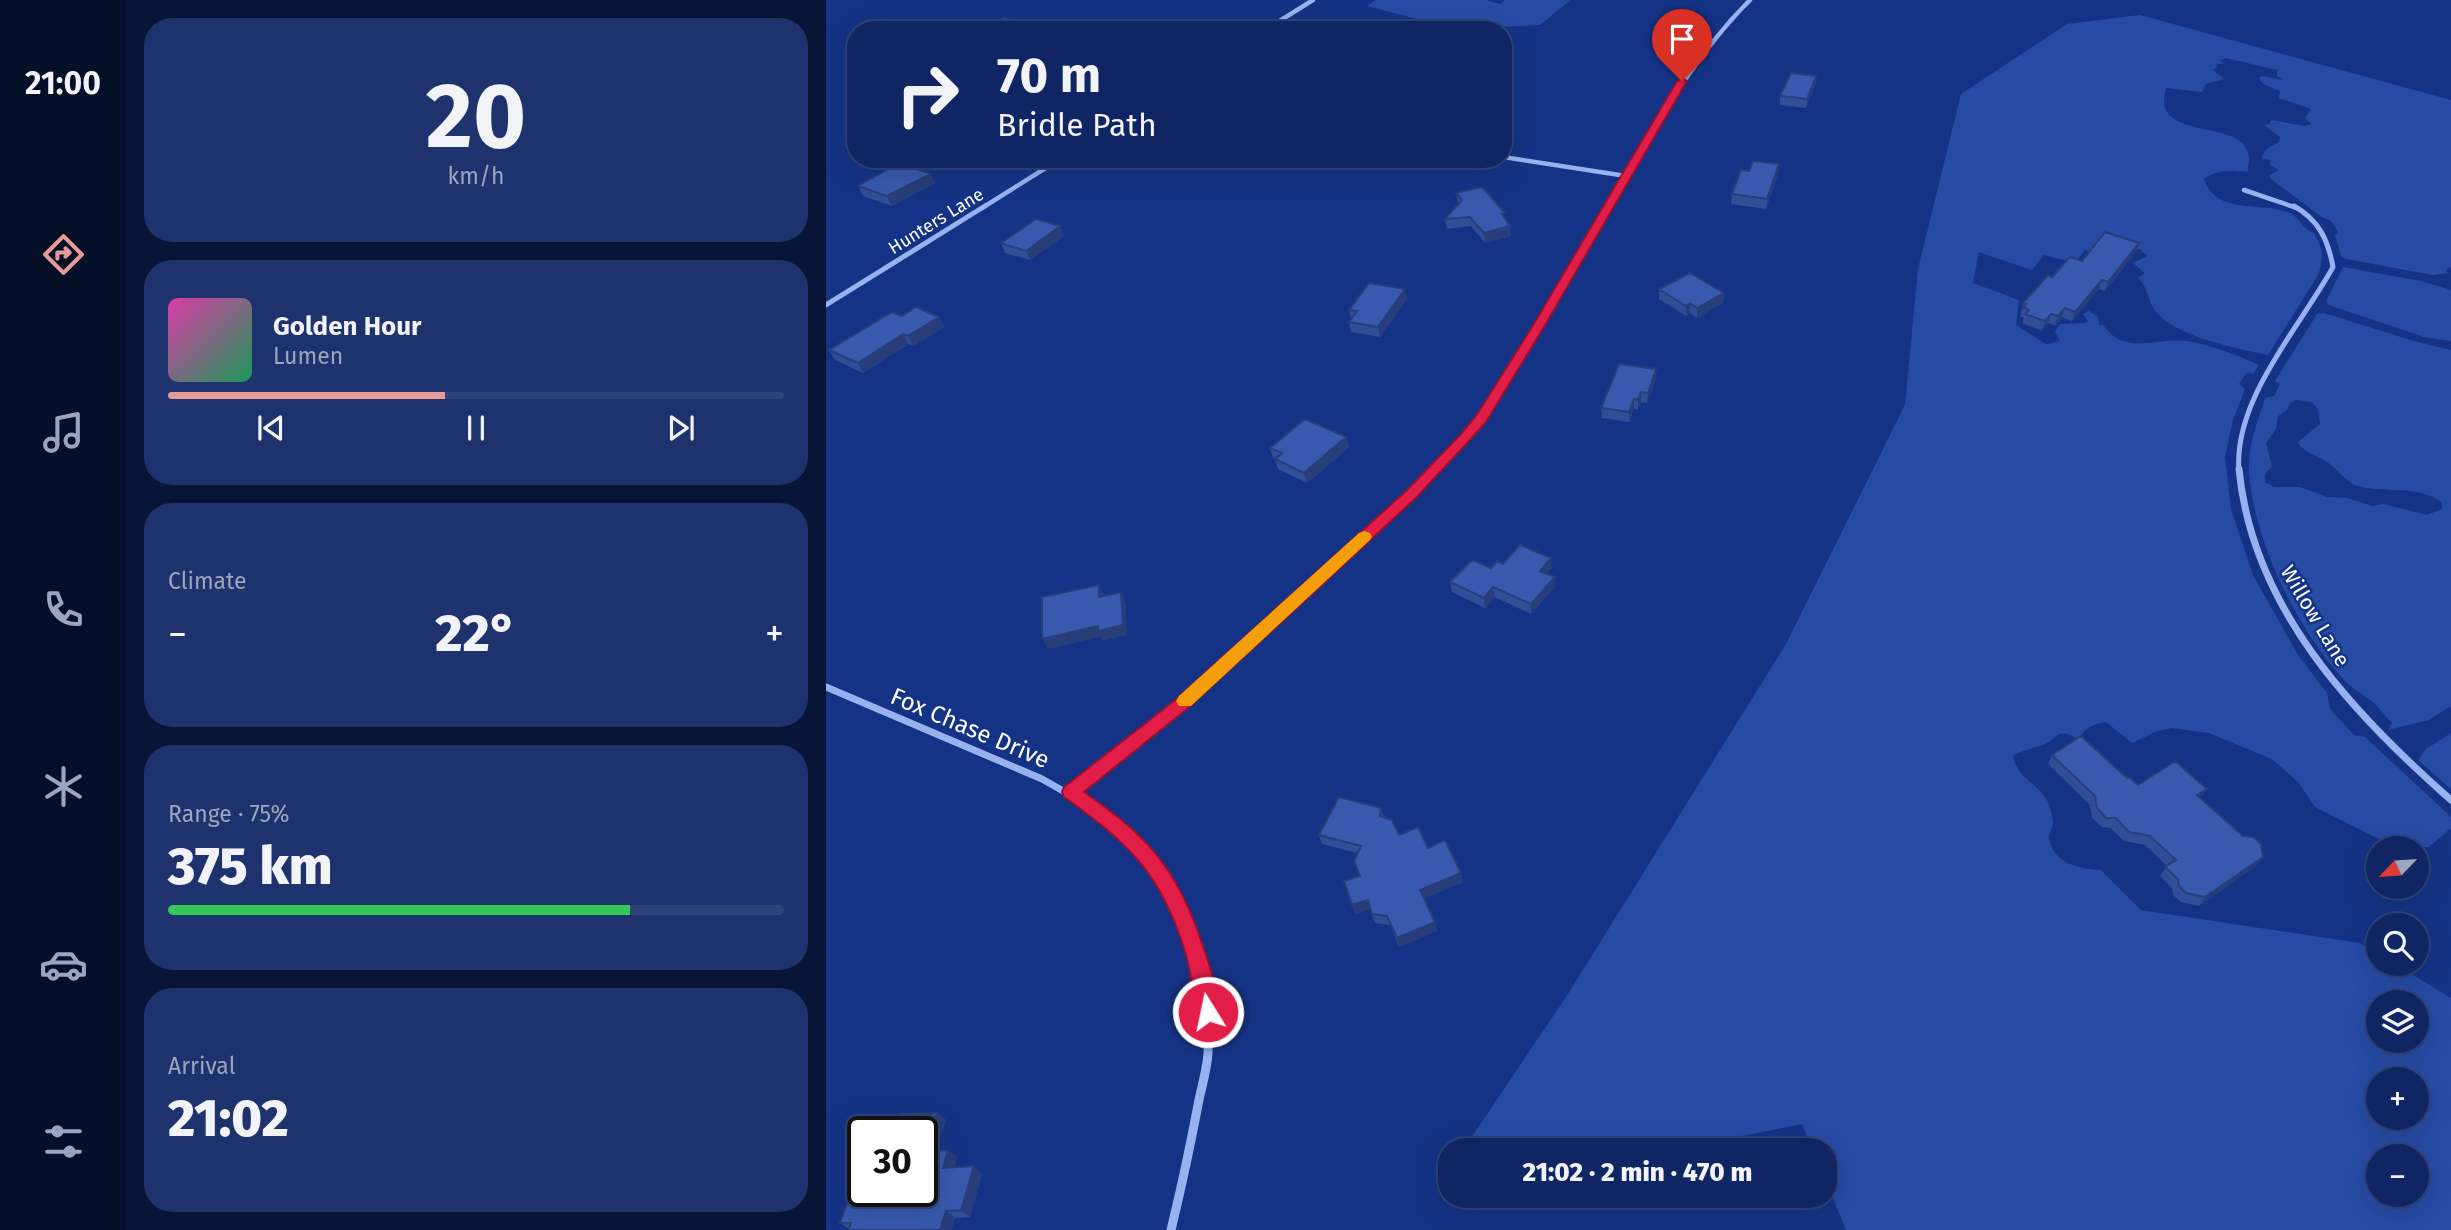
<!DOCTYPE html>
<meta charset="utf-8">
<style>
:root{--surface:#102664;--page:#1e326d;--text:#f1f3f6;--muted:#9ca5bf;--line:#304378;--accent:#e69b98}
body{margin:0;font-family:"Fira Sans",sans-serif;background:var(--page);color:var(--text);height:100vh;display:flex;flex-direction:column;font-size:26px;white-space:nowrap}
*{box-sizing:border-box;margin:0}
p{font-size:23px;color:var(--muted)}
.icon{flex:none;width:38px;height:38px;fill:none;stroke:currentColor;stroke-width:2;stroke-linecap:round;stroke-linejoin:round}
.map{position:relative;flex:1;overflow:hidden}
.details{display:flex;flex-direction:column;gap:18px;padding:18px;background:#091537;width:700px}
.details>*{flex:none}
.guide{position:absolute;left:21px;top:21px;width:665px;height:147px;border-radius:28px;box-shadow:0 7px 28px #0002,0 0 0 2px var(--line);background:#102664;color:var(--text);overflow:hidden}
.needle{width:46px;rotate:245deg}
.tools{position:absolute;left:1540px;top:836px;display:grid;gap:14px}
.tools a{display:grid;place-items:center;width:63px;height:63px;border-radius:50%;background:var(--surface);box-shadow:0 7px 28px #0002,0 0 0 2px var(--line);font-size:35px}
.speed{position:absolute;left:21px;top:1116px;display:flex;gap:14px;font-size:35px;font-weight:700;text-align:center}
.speed>*{display:grid;place-content:center;width:91px;height:91px;border-radius:50%;background:var(--surface);box-shadow:0 7px 28px #0002,0 0 0 2px var(--line);line-height:1}
.speed .limit{border:4px solid #111;border-radius:10px;background:#fff;color:#111}
.pin{position:absolute;display:grid;place-items:center;width:60px;height:60px;color:#fff;margin:-72px -30px;border-radius:50% 50% 50% 0;rotate:-45deg;box-shadow:0 0 7px #0007}
.pin .icon{rotate:45deg}
.me{position:absolute;width:77px;margin:-38px;rotate:350deg;stroke-linejoin:round;filter:drop-shadow(0 0 5px #0008)}
.turn{display:flex;align-items:center;gap:24px;height:147px;padding:0 35px;font-size:32px}
.turn .icon{width:91px;height:91px;stroke-width:2.5}
.turn b{display:block;font-size:49px;line-height:60px}
.big{font-size:52px;font-weight:800;line-height:1.1}
.details .widget{flex:1;display:flex;flex-direction:column;justify-content:center;gap:10px;min-width:0;padding:0 24px;border-radius:28px;background:var(--page)}
.details .dial{align-items:center;gap:0}
.dial b{font-size:91px;line-height:1}
.song{display:flex;align-items:center;gap:21px}
.cover{width:84px;height:84px;border-radius:10px;background:linear-gradient(135deg,hsl(320 70% 55%),hsl(150 70% 35%))}
.played{height:7px;border-radius:4px;background:linear-gradient(90deg,var(--accent) 45%,var(--line) 45%)}
.keys{display:flex;justify-content:space-around;direction:ltr}
.heat{display:flex;justify-content:space-between;align-items:center;font-size:38px;direction:ltr}
.charge{height:10px;border-radius:5px;background:linear-gradient(90deg,#34c759 75%,var(--line) 0)}
.trip{position:absolute;left:612px;top:1138px;width:399px;height:70px;border-radius:28px;background:var(--surface);box-shadow:0 7px 28px #0002,0 0 0 2px var(--line);font-weight:800;line-height:70px;text-align:center}
main{display:flex;flex:1;min-height:0}
.tab-bar{display:flex;flex-direction:column;width:126px;justify-content:space-around;align-items:center;background:#060f28;color:var(--muted)}
.tab-bar .icon{width:49px;height:49px}
.tab-bar .active{color:var(--accent)}
.tab-bar b{font-size:32px;color:var(--text)}
.map>svg:first-child{display:block}
.green{fill:#274ba5;fill-rule:evenodd}
.lines{fill:none;stroke-linecap:round;stroke-linejoin:round}
.street-far3{stroke:#99b1ef;stroke-width:4.5}
.street-far2{stroke:#99b1ef;stroke-width:5}
.street-far1{stroke:#99b1ef;stroke-width:7}
.street{stroke:#99b1ef;stroke-width:9}
.wall{fill:#304d96}
.shaded-wall{fill:#273e7a}
.building{fill:#3859ae;stroke:#273e7a;stroke-width:2}
.route{fill:#e11d48;stroke:#92132f;stroke-width:2}
.slow{fill:#f59e0b}
.labels{text-anchor:middle;dominant-baseline:central;stroke-width:5;stroke-linejoin:round;paint-order:stroke}
.far-street-label{font-size:18px;fill:#fff;stroke:#153386}
.street-label{font-size:21px;fill:#fff;stroke:#153386}
.near-street-label{font-size:24px;fill:#fff;stroke:#153386}
</style>
<main>
<nav class="tab-bar">
<b>21:00</b>
<svg class="icon active" aria-label="directions" viewBox="0 0 24 24"><path d="M12 3l9 9-9 9-9-9zM9 14v-3h6M13 9l2 2-2 2"/></svg>
<svg class="icon" aria-label="music" viewBox="0 0 24 24"><path d="M9 18V5l10-2v13"/><circle cx="6" cy="18" r="3"/><circle cx="16" cy="16" r="3"/></svg>
<svg class="icon" aria-label="phone" viewBox="0 0 24 24"><path d="M5 4h4l2 5-3 2q2 4 5 5l2-3 5 2v4C11 20 4 13 5 4z"/></svg>
<svg class="icon" aria-label="climate" viewBox="0 0 24 24"><path d="M12 3v18M4 7l16 10M4 17L20 7"/></svg>
<svg class="icon" aria-label="car" viewBox="0 0 24 24"><path d="M5 17H2v-5l4-1 3-4h7l3 4 3 1v5h-3M9 17h6M6 11h13"/><circle cx="7" cy="17" r="2"/><circle cx="17" cy="17" r="2"/></svg>
<svg class="icon" aria-label="filters" viewBox="0 0 24 24"><path d="M4 7h16M4 17h16"/><circle cx="9" cy="7" r="2"/><circle cx="15" cy="17" r="2"/></svg>
</nav>
<section class="details">
<div class="widget dial"><b>20</b><p>km/h</p></div>
<div class="widget">
<div class="song"><i class="cover"></i><div><b>Golden Hour</b><p>Lumen</p></div></div>
<div class="played"></div>
<div class="keys"><svg class="icon" aria-label="previous" viewBox="0 0 24 24"><path d="M18 5L8 12l10 7zM5 5v14"/></svg><svg class="icon" aria-label="pause" viewBox="0 0 24 24"><path d="M8 5v14M16 5v14"/></svg><svg class="icon" aria-label="next" viewBox="0 0 24 24"><path d="M6 5l10 7-10 7zM19 5v14"/></svg></div>
</div>
<div class="widget"><p>Climate</p>
<div class="heat"><a>−</a><b class="big">22°</b><a>+</a></div>
</div>
<div class="widget"><p>Range · 75%</p><b class="big">375 km</b><div class="charge"></div></div>
<div class="widget"><p>Arrival</p><b class="big">21:02</b></div>
</section>
<div class="map">
<svg width="1625" height="1230" viewBox="0 0 1625 1230">
<rect width="100%" height="100%" fill="#153386"/>
<!-- green -->
<path class="green" d="M550 0H660L674 4 679 0H744L714 25 672 27 669 30H633L541 6Z
M1314 15 1625 100V267L1620 270 1622 273 1607 275 1520 259 1515 256 1509 235 1512 232 1505 221 1496 217 1445 179 1443 175 1453 170 1444 165V160L1436 159C1437 148 1445 147 1453 142L1454 137 1438 125 1444 124 1445 120 1478 126 1485 124 1479 118 1485 109 1453 98 1454 91 1437 84 1433 78 1436 76 1457 80 1451 76V70L1400 58 1394 60 1398 64H1390L1391 67 1387 70 1398 79 1380 84 1376 92 1340 88C1339 95 1336 103 1340 110 1354 137 1417 122 1423 156 1424 162 1421 167 1422 172 1405 170 1392 169 1378 179 1390 216 1436 201 1464 213 1474 218 1477 230 1488 233 1497 248 1498 259 1492 275L1442 355C1412 349 1354 337 1333 315 1321 304 1324 289 1312 278L1319 273 1307 263 1321 256 1314 249 1267 252 1259 250 1249 263 1218 255 1206 270 1153 252 1147 283 1193 300 1190 325 1220 344 1234 341 1229 331 1234 324 1259 323 1262 321 1257 314 1263 311 1272 317 1273 325 1278 326C1298 356 1332 337 1360 341 1386 345 1410 355 1433 365L1427 374 1420 373 1413 384 1419 389 1407 420 1399 457 1405 509 1427 575 1472 655 1501 693 1504 709 1528 735 1539 737 1625 817V828L1603 847H1587L1551 838 1489 807 1473 783 1446 759 1383 733 1346 728 1331 731 1306 743 1280 722C1267 724 1259 728 1252 739 1229 726 1234 739 1216 745 1206 748 1197 751 1187 755 1189 775 1208 782 1219 797 1223 802 1227 817 1227 823 1227 829 1222 833 1223 839 1228 864 1253 869 1275 870L1315 910 1534 943 1552 954V964H1569L1625 998V1230H1020L999 1179V1150H987L976 1124 846 1150H637L742 994 960 644 1079 405 1092 269 1135 94 1241 24ZM1552 1003H1591V1041H1552ZM1552 1080H1591V1118H1552ZM1552 1157H1591V1195H1552Z
M178 17 222 30H152Z
M1517 267 1595 281 1625 290V341L1598 337 1503 305 1500 301Z
M1498 313 1591 342 1625 350V706L1603 720 1562 730 1566 723C1560 717 1554 709 1548 703 1540 696 1530 691 1522 684 1473 634 1427 541 1423 470 1422 445 1432 421 1439 398L1448 396 1454 384 1449 381 1491 314ZM1470 400 1486 402 1492 409 1494 424 1472 442C1478 453 1488 454 1498 460 1511 467 1518 482 1532 486 1561 494 1589 484 1616 502V509L1601 515 1557 504 1546 506 1521 498 1501 497 1474 487H1448L1439 482V474L1446 466 1440 443 1450 429 1452 416 1461 410 1465 402Z
M1625 733V789L1592 760 1600 749Z"/>
<g class="lines">
<!-- street-far3 -->
<path class="street-far3" d="M439 30 487 0
M677 157 800 176
M1418 190 1471 208
M156 208 234 159
M782 208C825 134 864 60 924 0"/>
<!-- street-far2 -->
<path class="street-far2" d="M0 305 159 206
M608 471 655 419 783 206
M1413 471C1407 400 1474 327 1507 267 1502 240 1493 220 1468 206"/>
<!-- street-far1 -->
<path class="street-far1" d="M1413 469C1426 607 1526 713 1625 800
M0 687 216 779 262 805
M245 792 378 684 609 469"/>
<!-- street -->
<path class="street" d="M259 803C343 859 388 953 382 1053 381 1071 375 1088 372 1105 364 1147 355 1189 345 1230"/>
</g>
<!-- wall -->
<path class="wall" d="M990 76 989 85 980 108 954 105V96Z
M953 164 952 174 940 209 905 204 906 194 923 171Z
M109 183 66 206 37 196 32 186Z
M630 193 680 220 685 236 659 243 645 226 621 229 619 219 632 204Z
M238 236 204 260 179 253 175 243Z
M1310 252 1279 291 1273 289 1246 321 1236 317 1229 326 1222 323 1216 331 1196 323 1198 318 1194 317 1197 303 1226 277 1256 261Z
M833 289 898 293 897 303 871 318 864 313 860 316 833 299Z
M581 299 554 337 525 332 523 322 525 319 523 310Z
M76 316 113 317 118 327 87 346 83 344 37 373 9 360 3 350Z
M830 369V379L821 403 815 402 812 410 808 409 803 422 776 418 775 408Z
M520 437 523 447 481 483 452 469 449 459 447 458 444 448Z
M677 564 726 568 721 574 729 587 705 614 669 597 659 608 626 592 624 582Z
M1226 755 1301 778 1312 785 1375 798 1430 866 1373 906 1355 902 1347 895 1346 888 1334 876 1341 866 1319 845 1298 841 1285 828 1276 827 1266 818 1264 805 1222 764Z
M555 808 558 817 573 835 602 848 637 882 598 898 609 922 611 931 573 947 564 925 549 923 544 909 529 914 533 876 531 853 496 844 493 835Z
M111 1113 120 1120 109 1150 131 1157 128 1167 156 1174 144 1217 129 1218 125 1230H22L23 1229 14 1223 96 1192Z"/>
<!-- shaded-wall -->
<path class="shaded-wall" d="M990 76 989 85 980 108 981 99Z
M953 164 952 174 940 209 941 199Z
M105 174 109 183 66 206 61 196Z
M234 226 238 236 204 260 200 251Z
M684 226 685 236 659 243 658 233Z
M1313 243 1310 252 1279 291 1282 282Z
M1276 280 1273 289 1246 321 1249 312Z
M579 289 581 299 554 337 552 327Z
M898 293 897 303 871 318V308Z
M864 303V313L860 316V306Z
M1239 308 1236 317 1229 326 1232 316Z
M1225 314 1222 323 1216 331 1219 321Z
M113 317 118 327 87 346 82 336Z
M77 334 83 344 37 373 32 363Z
M830 369V379L821 403 822 393Z
M815 392V402L812 410V400Z
M808 399V409L803 422V412Z
M520 437 523 447 481 483 478 473Z
M725 558 726 568 715 581 714 571Z
M729 577V587L705 614V604Z
M273 585 278 595V607L273 597Z
M667 587 669 597 659 608 658 598Z
M295 592 300 602 301 635 277 641 275 637 222 649 216 639Z
M1381 789 1375 798 1371 795Z
M1437 857 1430 866 1373 906 1379 897Z
M635 873 637 882 597 899 594 890Z
M542 900 545 909 529 914 526 905Z
M609 922 611 931 573 947 571 938Z
M111 1113 120 1120 107 1158 98 1151Z
M122 1150 131 1157 125 1175 117 1168Z
M148 1166 156 1174 144 1217 135 1210Z
M120 1211 129 1218 125 1230H114Z"/>
<!-- building -->
<path class="building" d="M965 73 990 76 981 99 954 96Z
M927 161 953 164 941 199 906 194 915 170 923 171Z
M73 163 105 174 61 196 32 186Z
M656 187 679 213 676 214 684 226 658 233 644 217 619 219 636 200 630 193Z
M210 219 234 226 200 251 175 243Z
M1279 232 1313 243 1282 282 1276 280 1249 312 1239 308 1232 316 1225 314 1219 321 1199 314 1203 310 1197 307 1200 304 1197 303 1222 275 1226 277 1244 257 1256 261Z
M864 273 898 293 871 308 864 303 860 306 833 289Z
M543 283 579 289 552 327 523 322 531 311 523 310Z
M90 307 113 317 82 336 77 334 32 363 3 350 66 312 76 316Z
M793 364 830 369 822 393 815 392 812 400 808 399 803 412 775 408Z
M479 419 520 437 478 473 449 459 456 453 444 448Z
M694 545 725 558 714 571 729 577 705 604 667 587 658 598 624 582 646 560 665 568 671 561 677 564Z
M273 585V597L295 592 297 625 272 631V626L216 639V597Z
M1255 736 1301 778 1303 777 1312 785 1349 761 1381 789 1371 795 1417 836 1427 837 1435 844 1437 857 1379 897 1360 893 1353 886 1352 879 1339 867 1350 860 1324 836 1303 832 1290 818H1280L1271 808 1269 796 1226 755Z
M513 797 555 808 554 816 566 820 573 835 592 827 602 848 619 840 635 873 594 890 609 922 571 938 561 916 546 914 542 900 526 905 518 881 534 876 528 861 535 846 493 835Z
M111 1113 98 1151 122 1150 117 1168 148 1166 135 1210 120 1211 114 1230H22L25 1223H14L30 1177H37V1192H96V1132H68L75 1114Z"/>
<!-- route -->
<path class="route" d="M856 78 861 81 718 327 660 422 643 441 590 498 361 709 258 792C331 842 355 876 382 961 387 976 396 1003 389 1018L382 1021 375 1018C366 999 366 976 360 955 336 875 305 845 238 797L236 792 238 787 349 700 580 491 634 435 650 416 706 327 851 81Z"/>
<!-- slow -->
<path class="slow" d="M538 531 544 533 546 537 544 540 365 706H353L350 701 353 696 533 533Z"/>
<g class="labels">
<!-- far-street labels -->
<g class="far-street-label">
<text transform="translate(110 221) rotate(-32)">Hunters Lane</text>
</g>
<!-- street labels -->
<g class="street-label">
<text transform="translate(1489 616) rotate(59)">Willow Lane</text>
</g>
<!-- near-street labels -->
<g class="near-street-label">
<text transform="translate(144 728) rotate(23)">Fox Chase Drive</text>
</g>
</g>
</svg>
<div class="tools">
<a><svg class="needle" viewBox="-14 -14 28 28"><path d="M0-13l5 13h-10z" fill="#e53935"/><path d="M0 13l5-13h-10z" fill="#9ca5bf"/></svg></a>
<a><svg class="icon" aria-label="search" viewBox="0 0 24 24"><circle cx="10" cy="10" r="6"/><path d="M15 15l6 6"/></svg></a>
<a><svg class="icon" aria-label="layers" viewBox="0 0 24 24"><path d="M12 4l9 5-9 5-9-5zM3 14l9 5 9-5"/></svg></a>
<a>+</a>
<a>−</a>
</div>
<div class="speed"><div class="limit">30</div></div>
<div class="pin" style="left:856px;top:81px;background:#d93025"><svg class="icon" aria-label="arrive" viewBox="0 0 24 24"><path d="M6 21V4h12l-3 4 3 4H6"/></svg></div>
<svg class="me" style="left:382px;top:1012px" viewBox="-20 -20 40 40"><circle r="17" fill="#e11d48" stroke="#fff" stroke-width="3"/><path d="M0-11L8 9 0 5-8 9z" fill="#fff"/></svg>
<div class="trip">21:02 · 2 min · 470 m</div>
<div class="guide">
<div class="turn"><svg class="icon" aria-label="right" viewBox="0 0 24 24"><path d="M7 20v-9h11M14 6l5 5-5 5"/></svg><div><b>70 m</b>Bridle Path</div></div>
</div>
</div>
</main>
